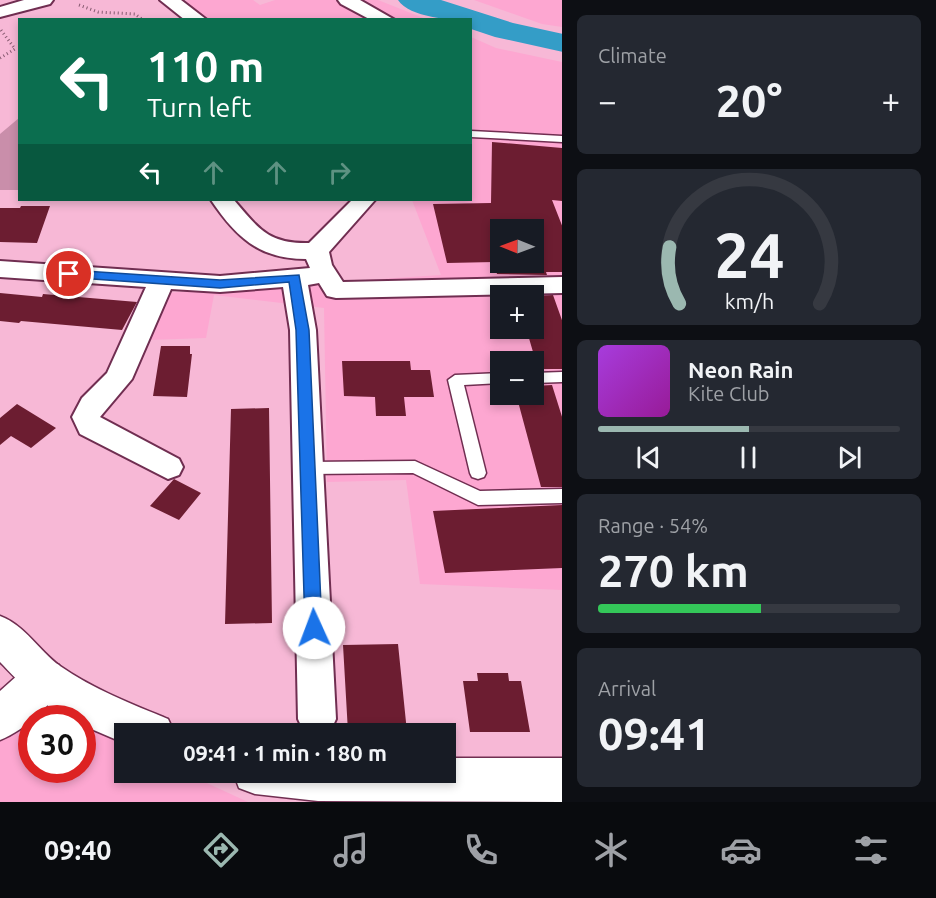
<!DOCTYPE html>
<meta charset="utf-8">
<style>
:root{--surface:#171b24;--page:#242831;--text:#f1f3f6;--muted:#9ea1a6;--line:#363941;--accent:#9bb8b0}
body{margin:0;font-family:Ubuntu,sans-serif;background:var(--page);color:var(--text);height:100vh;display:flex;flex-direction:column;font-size:22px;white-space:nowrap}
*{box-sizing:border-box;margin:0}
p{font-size:20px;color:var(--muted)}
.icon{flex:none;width:33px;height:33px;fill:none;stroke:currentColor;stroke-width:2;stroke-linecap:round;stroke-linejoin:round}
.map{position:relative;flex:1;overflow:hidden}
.drawer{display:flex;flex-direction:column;gap:15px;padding:15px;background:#0d0f14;width:374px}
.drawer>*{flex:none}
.banner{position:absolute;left:18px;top:18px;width:454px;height:183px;border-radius:0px;box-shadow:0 3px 9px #0003;background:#0b6e4f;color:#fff;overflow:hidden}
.needle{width:39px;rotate:271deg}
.buttons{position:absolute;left:490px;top:219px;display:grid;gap:12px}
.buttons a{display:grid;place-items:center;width:54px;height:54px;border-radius:0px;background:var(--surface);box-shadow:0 3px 9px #0003;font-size:30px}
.speed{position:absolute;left:18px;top:705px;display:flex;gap:12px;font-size:30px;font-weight:700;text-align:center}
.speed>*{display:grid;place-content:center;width:78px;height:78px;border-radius:50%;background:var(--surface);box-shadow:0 3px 9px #0003;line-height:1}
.speed .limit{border:9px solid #d22;background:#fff;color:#111}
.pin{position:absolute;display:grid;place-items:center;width:51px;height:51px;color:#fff;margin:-26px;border:3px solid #fff;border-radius:50%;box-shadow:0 2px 6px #0007}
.me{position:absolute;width:66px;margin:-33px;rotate:358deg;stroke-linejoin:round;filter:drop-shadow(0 0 4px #0008)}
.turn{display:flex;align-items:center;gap:21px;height:126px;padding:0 30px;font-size:27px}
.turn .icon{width:78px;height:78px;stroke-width:2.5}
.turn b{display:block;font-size:42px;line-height:51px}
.lanes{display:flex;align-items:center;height:57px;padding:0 30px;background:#0003;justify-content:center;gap:30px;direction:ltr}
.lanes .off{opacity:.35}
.big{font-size:45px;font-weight:700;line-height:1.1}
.drawer .tile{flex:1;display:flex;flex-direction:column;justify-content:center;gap:9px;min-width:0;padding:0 21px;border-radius:9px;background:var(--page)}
.drawer .dial{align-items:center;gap:0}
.dial svg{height:156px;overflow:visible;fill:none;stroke:var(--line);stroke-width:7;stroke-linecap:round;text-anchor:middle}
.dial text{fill:var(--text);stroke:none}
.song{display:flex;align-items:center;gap:18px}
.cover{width:72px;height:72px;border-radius:9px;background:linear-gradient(135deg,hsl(280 70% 55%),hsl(300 70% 35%))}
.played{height:6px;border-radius:3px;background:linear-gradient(90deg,var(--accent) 50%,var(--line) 50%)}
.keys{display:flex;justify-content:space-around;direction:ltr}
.heat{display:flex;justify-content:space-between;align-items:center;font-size:33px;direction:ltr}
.charge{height:9px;border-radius:4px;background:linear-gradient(90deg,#34c759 54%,var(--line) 0)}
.trip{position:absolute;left:114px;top:723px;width:342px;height:60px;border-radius:0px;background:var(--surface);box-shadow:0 3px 9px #0003;font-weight:700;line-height:60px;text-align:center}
.dock{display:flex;height:96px;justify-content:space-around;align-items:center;background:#090b0e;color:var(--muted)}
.dock .icon{width:42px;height:42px}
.dock .on{color:var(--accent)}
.dock b{font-size:27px;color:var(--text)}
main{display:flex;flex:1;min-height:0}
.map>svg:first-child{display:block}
.built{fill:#fda7d1;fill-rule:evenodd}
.green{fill:#c98eaa}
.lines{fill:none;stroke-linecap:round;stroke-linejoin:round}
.river{fill:#349dc7;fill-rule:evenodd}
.building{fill:#6c1d31;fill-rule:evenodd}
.service-casing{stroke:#702e51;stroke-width:3}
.minor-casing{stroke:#702e51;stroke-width:4}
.tertiary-casing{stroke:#702e51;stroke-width:3}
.secondary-casing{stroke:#702e51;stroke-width:3}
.path{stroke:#865a70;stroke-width:3;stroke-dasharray:1 3;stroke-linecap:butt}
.service{fill:#fff;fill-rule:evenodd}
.minor{fill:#fff;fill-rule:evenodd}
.tertiary{fill:#fff;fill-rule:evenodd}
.secondary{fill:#fff;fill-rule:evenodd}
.route{fill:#1a73e8;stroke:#114b97;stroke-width:1.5}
</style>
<main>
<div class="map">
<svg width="563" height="802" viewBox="0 0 563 802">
<rect width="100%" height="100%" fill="#f7b8d6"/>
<!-- built -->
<path class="built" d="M189 0H253L260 5 275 0H378L426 19H206L179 3Z
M474 0H562V27L542 24Z
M471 37 496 48 562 62V590L420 584 406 480 327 482 324 308 214 295 206 338 148 340 165 293 441 275 412 200H471ZM501 230H534V262H501ZM501 296H534V328H501ZM501 362H534V394H501Z
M0 686 70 718H32V770H82L83 725 124 744V772L185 773 248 802H0Z"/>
<!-- green -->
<path class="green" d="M19 118V190H0V134Z"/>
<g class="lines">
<!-- river -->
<path class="river" d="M398 0H441L513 23 563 34V52L495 37 471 29V20C451 20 410 18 398 0Z"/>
</g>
<!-- building -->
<path class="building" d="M492 142 563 148V201L552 200 563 228V272H546L547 275 497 274 494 262 447 263 433 204 491 203ZM501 230H534V262H501Z
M21 206H50L37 243 0 242V208H20Z
M0 293 42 297 43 294 137 302 122 330 21 321 19 323 0 321Z
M553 295 563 323V369H538L526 328H534V296Z
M161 346H190V354H192L187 397 153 396Z
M342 361H410L411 370H430L434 397H404L406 416H376L375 397 344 396Z
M552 385 563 420V487H541L516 394H534V386Z
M17 404 56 428 31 448 11 436 0 445V418Z
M269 408 272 623 225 624 231 409Z
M174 479 201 493 179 520 150 506Z
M563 505V568L445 573 433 511Z
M398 644 407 732H348L343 645Z
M477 673H508L509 681H521L530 732H470L463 681H478Z"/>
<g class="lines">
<defs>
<path id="service" d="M471 131 563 136V142L471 137Z
M563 372V382L534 383V373Z
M501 373V383L464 385 486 473 484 477 478 479 472 477 470 473 448 380 455 375Z
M415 461 480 491 563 489V503L478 505 413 473 308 474 302 472 300 468 302 464 308 462Z"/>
<path id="minor" d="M24 0H53L50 4 0 17V7Z
M160 0H181L207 20H185Z
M338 0H360L395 20H371L341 4Z
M211 200H234C259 229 268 244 309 243L352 200H375L329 252 332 265 343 282 563 277V293L336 298 327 296 319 283 308 285 316 330 336 719 330 732 325 734 304 732 298 719 290 330 283 287 220 292 171 289 132 379 100 417 179 459 183 467 179 475 168 479 80 434 72 417 82 398 107 373 146 287 0 277V261L220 276 310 268 306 259C259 259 236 237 211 200Z"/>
<path id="tertiary" d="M44 660 59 665 65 679C54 704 25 730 0 740V691L29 665Z"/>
<path id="secondary" d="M0 616C26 626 38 650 60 666 93 689 132 704 168 719L175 734H124V743L82 725V718C52 718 20 683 0 662Z
M446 758H563V802L318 801 255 794 239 788 233 772H446Z"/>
</defs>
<!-- service casing -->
<use href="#service" class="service-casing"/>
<!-- minor casing -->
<use href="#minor" class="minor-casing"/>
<!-- tertiary casing -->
<use href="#tertiary" class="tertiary-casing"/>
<!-- secondary casing -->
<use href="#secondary" class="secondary-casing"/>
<!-- path -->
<path class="path" d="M79 5 98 12 135 14 143 20
M0 58 15 49 1 30"/>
<!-- service -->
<use href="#service" class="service"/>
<!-- minor -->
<use href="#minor" class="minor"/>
<!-- tertiary -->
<use href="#tertiary" class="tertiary"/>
<!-- secondary -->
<use href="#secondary" class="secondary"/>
</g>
<!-- route -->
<path class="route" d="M69 270 220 280 299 275 309 330 322 628 320 633 314 635 308 633 305 628 296 330 289 282 220 288 65 277V271Z"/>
</svg>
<div class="buttons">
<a><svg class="needle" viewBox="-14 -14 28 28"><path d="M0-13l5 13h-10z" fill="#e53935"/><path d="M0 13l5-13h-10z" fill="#9ea1a6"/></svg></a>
<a>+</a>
<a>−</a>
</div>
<div class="speed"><div class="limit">30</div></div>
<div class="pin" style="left:69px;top:274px;background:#d93025"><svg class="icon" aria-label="arrive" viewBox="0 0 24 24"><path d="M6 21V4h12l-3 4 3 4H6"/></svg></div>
<svg class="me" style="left:314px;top:628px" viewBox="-20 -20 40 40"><circle r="19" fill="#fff"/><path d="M0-13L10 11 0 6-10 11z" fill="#1a73e8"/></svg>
<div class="trip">09:41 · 1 min · 180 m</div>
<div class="banner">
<div class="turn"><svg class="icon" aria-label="left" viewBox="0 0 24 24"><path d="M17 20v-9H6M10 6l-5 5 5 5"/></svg><div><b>110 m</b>Turn left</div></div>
<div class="lanes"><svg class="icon" aria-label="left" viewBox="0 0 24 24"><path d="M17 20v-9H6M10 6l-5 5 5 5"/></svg><svg class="icon off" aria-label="ahead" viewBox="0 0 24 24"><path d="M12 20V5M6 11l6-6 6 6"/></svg><svg class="icon off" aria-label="ahead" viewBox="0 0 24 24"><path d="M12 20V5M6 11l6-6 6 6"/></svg><svg class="icon off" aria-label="right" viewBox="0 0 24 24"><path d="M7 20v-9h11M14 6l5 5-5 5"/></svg></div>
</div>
</div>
<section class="drawer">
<div class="tile"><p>Climate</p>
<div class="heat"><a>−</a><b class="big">20°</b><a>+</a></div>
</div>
<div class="tile dial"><svg viewBox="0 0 100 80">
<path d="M14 69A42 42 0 1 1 86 69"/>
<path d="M14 69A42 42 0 0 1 9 40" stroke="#9bb8b0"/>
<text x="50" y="56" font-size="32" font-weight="700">24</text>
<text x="50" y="72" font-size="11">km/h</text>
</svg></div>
<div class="tile">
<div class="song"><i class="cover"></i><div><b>Neon Rain</b><p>Kite Club</p></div></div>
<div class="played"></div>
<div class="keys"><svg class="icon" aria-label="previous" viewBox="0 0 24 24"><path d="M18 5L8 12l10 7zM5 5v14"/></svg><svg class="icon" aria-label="pause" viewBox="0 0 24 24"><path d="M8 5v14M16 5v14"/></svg><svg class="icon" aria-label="next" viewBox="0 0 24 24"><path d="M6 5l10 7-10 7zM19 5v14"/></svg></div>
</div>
<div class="tile"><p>Range · 54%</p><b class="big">270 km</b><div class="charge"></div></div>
<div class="tile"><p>Arrival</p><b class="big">09:41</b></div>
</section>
</main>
<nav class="dock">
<b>09:40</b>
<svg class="icon on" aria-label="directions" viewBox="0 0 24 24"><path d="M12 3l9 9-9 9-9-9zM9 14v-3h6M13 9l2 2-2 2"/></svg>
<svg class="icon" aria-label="music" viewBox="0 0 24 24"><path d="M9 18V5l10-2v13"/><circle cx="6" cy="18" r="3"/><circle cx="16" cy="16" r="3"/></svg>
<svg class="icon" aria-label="phone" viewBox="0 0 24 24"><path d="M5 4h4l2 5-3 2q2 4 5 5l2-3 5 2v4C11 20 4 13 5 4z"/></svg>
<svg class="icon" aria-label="climate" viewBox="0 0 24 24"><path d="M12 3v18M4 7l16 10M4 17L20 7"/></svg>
<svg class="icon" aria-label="car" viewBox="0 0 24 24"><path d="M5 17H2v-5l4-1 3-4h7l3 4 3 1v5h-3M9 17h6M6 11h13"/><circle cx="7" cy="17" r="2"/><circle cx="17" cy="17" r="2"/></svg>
<svg class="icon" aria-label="filters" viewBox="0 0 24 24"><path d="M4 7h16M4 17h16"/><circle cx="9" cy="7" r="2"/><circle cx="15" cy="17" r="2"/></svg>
</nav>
